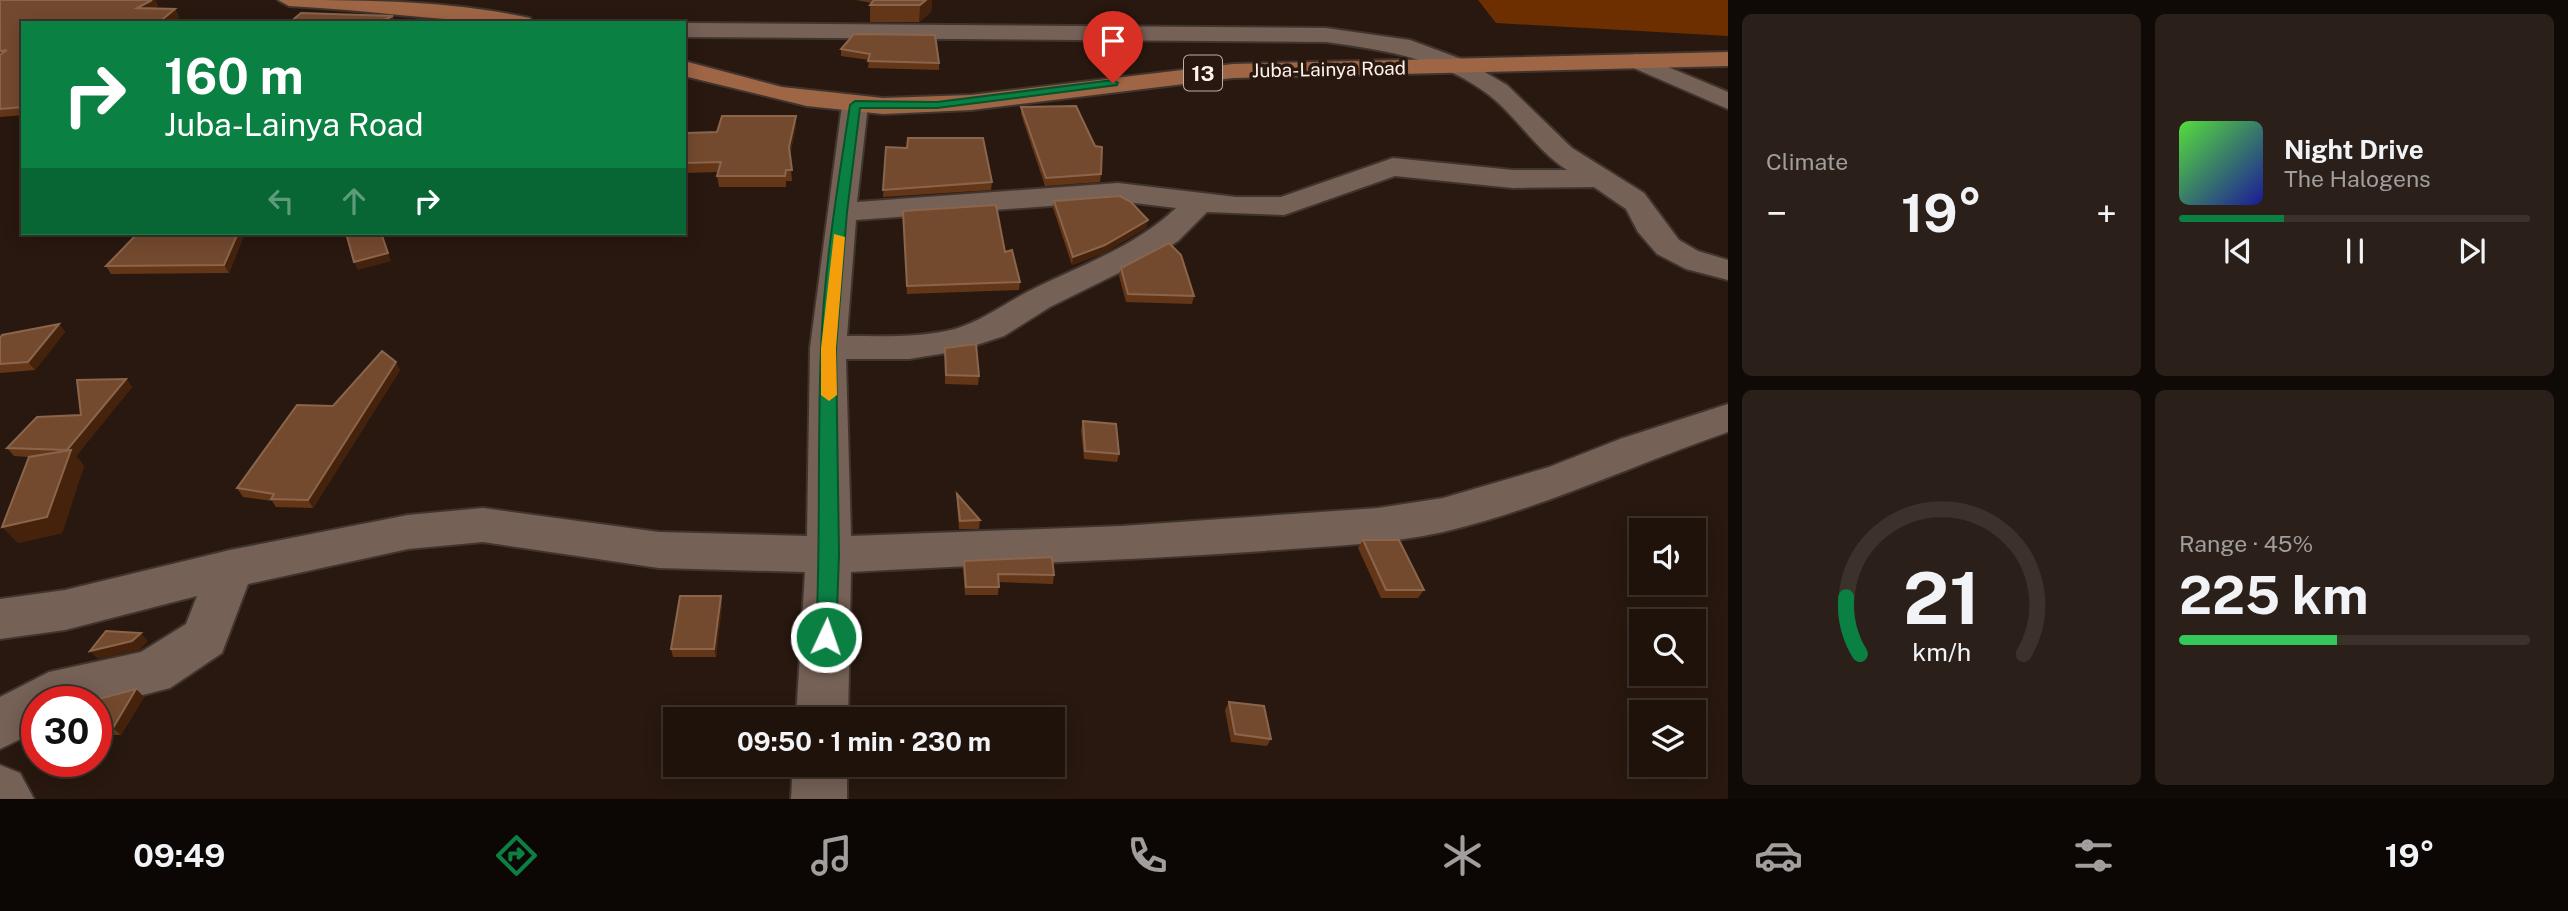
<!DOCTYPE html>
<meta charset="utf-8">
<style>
:root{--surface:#1e120b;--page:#2b2019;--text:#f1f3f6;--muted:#a19e9d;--line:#3c322c;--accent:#0b8043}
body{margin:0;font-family:"Public Sans",sans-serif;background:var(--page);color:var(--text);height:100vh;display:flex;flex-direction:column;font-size:26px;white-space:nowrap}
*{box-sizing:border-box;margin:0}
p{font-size:23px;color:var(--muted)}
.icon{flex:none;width:38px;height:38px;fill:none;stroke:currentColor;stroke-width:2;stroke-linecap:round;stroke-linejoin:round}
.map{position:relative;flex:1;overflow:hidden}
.panel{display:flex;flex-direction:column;gap:14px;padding:14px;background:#100a06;width:840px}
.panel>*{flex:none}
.guide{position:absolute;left:21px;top:21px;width:665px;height:214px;border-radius:0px;box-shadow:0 4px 18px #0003,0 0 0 2px var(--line);background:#0b8043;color:#fff;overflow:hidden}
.controls{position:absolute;left:1629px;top:518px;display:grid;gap:14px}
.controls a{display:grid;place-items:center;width:77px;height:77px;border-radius:0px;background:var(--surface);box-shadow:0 4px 18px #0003,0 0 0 2px var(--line);font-size:35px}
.speed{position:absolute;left:21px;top:686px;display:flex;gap:14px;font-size:35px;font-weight:700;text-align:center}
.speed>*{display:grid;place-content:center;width:91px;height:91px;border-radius:50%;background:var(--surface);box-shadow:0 4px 18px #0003,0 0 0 2px var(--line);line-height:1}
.speed .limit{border:10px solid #d22;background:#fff;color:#111}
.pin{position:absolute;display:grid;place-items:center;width:60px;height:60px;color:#fff;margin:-72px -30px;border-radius:50% 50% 50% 0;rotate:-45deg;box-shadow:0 0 7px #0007}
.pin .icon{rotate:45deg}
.me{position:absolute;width:77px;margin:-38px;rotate:3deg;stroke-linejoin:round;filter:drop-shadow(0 0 5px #0008)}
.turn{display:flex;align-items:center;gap:24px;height:147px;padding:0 28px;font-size:32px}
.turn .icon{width:91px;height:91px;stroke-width:2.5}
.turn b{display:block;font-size:49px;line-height:60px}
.lanes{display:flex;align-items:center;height:66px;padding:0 28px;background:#0003;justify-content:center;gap:35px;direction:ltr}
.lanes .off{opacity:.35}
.big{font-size:52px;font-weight:700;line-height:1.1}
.panel .tile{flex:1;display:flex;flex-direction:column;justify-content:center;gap:10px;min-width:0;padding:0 24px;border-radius:10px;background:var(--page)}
.panel .dial{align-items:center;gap:0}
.dial svg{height:182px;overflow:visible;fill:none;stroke:var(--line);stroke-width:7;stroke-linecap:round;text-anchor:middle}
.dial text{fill:var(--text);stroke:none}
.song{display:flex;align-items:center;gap:21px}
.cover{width:84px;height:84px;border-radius:10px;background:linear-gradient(135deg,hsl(110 70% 55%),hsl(240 70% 35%))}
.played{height:7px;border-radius:4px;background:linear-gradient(90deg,var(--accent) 30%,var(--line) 30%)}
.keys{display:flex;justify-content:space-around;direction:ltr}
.heat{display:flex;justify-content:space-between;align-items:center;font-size:38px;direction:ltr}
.charge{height:10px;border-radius:5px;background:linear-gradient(90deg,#34c759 45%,var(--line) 0)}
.panel .tiles{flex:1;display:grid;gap:14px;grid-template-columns:repeat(2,1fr)}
.trip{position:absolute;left:663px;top:707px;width:402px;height:70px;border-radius:0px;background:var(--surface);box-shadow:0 4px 18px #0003,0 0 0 2px var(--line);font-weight:700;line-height:70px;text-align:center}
.tabs{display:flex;height:112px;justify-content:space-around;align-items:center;background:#0c0704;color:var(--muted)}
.tabs .icon{width:49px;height:49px}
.tabs .on{color:var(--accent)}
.tabs b{font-size:32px;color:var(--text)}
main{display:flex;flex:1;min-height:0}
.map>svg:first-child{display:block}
.green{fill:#6e2f00}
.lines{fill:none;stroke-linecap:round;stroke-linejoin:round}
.street-casing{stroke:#40342f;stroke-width:4}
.primary-casing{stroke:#40342f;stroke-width:4}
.street{fill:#756156;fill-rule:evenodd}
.primary{fill:#9f6645;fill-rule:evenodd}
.wall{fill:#643618}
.shaded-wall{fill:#45220b}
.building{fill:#744a2f;stroke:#8a654c;stroke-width:2}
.route{fill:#0b8043;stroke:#07532c;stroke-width:2}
.slow{fill:#f59e0b}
.labels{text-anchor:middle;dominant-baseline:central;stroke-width:7;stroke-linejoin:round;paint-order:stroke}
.far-street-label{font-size:19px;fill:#fef2eb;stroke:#28180f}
.shield{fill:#28180f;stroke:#beb1a9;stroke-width:2}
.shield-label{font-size:21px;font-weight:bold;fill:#fef2eb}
</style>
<main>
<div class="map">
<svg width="1728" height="799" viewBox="0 0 1728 799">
<rect width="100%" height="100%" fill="#28180f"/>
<!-- green -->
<path class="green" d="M1478 0H1728V36L1496 23Z"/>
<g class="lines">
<defs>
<path id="street" d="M684 23 1326 28 1410 40 1464 60 1507 85 1572 148 1644 193 1679 240 1698 251 1728 260V280L1686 269 1657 254 1638 232 1626 209 1594 187 1513 188 1395 176 1284 215 1207 212 1178 241 1159 253 1050 307 1004 336 958 351 909 359H846L851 536 1122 526 1378 508 1443 498 1549 467 1620 439 1728 404V432C1633 465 1541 509 1443 532 1385 545 1323 546 1264 551 1126 561 989 564 851 572L848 719H796L805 572 659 568 483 542 408 549 248 584 222 653 170 688 96 707V702H37V731L0 749V697L49 672 141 652 186 624 197 596 65 630 0 639V599L65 590 230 550 408 515 483 508 659 532 807 536 810 348 842 105 846 100H864L868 105 857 202 1118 183 1236 197H1281L1393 158 1513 170H1567C1536 150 1517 117 1489 95 1441 58 1384 50 1326 42L684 37ZM1118 201 1176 208C1134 248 1078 266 1027 292 1003 305 981 321 955 329 920 338 882 336 847 336L856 220Z
M1637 54 1728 92V109L1629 66 1625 61 1629 56Z
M0 765 20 773 34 799H0Z
M793 765H847V799H791Z"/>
<path id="primary" d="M278 0C363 0 447 0 530 18L533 23C452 23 370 10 289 6Z
M1728 52V66L1233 78 971 110 883 114 807 106 684 76V61L782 87 883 98 971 95 1233 64Z"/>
</defs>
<!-- street casing -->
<use href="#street" class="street-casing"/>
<!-- primary casing -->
<use href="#primary" class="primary-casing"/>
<!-- street -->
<use href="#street" class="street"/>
<!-- primary -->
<use href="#primary" class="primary"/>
</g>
<!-- wall -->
<path class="wall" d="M0 0H155L158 6 153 9H175L179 17 171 23H23V115L0 117Z
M856 0H932L931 12 919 22H870V5L872 3Z
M841 49 939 63V70L868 68 869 60 841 56Z
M1021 107 1101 174 1100 182 1045 186 1021 114Z
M796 116V127L790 155 792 181H786V187H719L717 176 718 172 684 173V142L717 132Z
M886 147 992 182 991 190 883 197Z
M1054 201 1148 220 1146 228 1104 253 1072 265 1053 208Z
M903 211 1005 252 1020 282 1019 290 907 294Z
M245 233 229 273 111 274 106 266Z
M1121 268 1194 296 1192 304 1126 302 1119 276Z
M59 324 65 332 35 370 0 373V338Z
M945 348 979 376 978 385 945 384Z
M400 370 313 508 276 507 272 501 243 497 237 488 333 406Z
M126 379 132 387 76 456 84 466 62 533 18 543 29 457 14 456 7 448 81 415Z
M1083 421 1119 454 1117 462 1084 459 1081 430Z
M957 494 980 520 979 529H959L957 503Z
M1363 540 1424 590 1418 598H1381L1358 548Z
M964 561 1054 575 1053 584 999 582 998 595H965L963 569Z
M721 596 722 604 716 657H673L671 649Z
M136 689 144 697 121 735H96V702H88Z
M1229 702 1271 739 1267 746 1231 742 1225 710Z"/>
<!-- shaded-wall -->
<path class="shaded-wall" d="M152 0H155L158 6 141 15 137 8Z
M926 0H932L931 12 919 22 920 5Z
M175 9 179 17 171 23H158Z
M393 16 396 22 394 23H377Z
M796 116V127L789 157V147Z
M1148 220 1146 228 1104 253 1072 265 1073 257Z
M238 233H245L229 273 224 265Z
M381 233 391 261 358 270 354 262Z
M59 324 65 332 35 370 28 362Z
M396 362 400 370 313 508 308 500Z
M126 379 132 387 76 456 84 466 62 533 18 543 2 527Z
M721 596 722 604 716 657 714 649Z
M141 633 148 641 140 650 98 659 90 651Z
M136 689 144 697 121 735 113 728Z"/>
<!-- building -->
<path class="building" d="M0 0H152L137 8 175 9 158 23H23V107L0 109V55L7 50 0 51Z
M874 0H926L920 5H870Z
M301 13 393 16 377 23H289Z
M854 34 935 35 939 63 868 61 870 54 841 49Z
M1076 106 1095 146 1102 147 1101 174 1046 178 1021 107Z
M722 116H796L789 147 792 170H786L785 176H717L721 162 684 163V142L687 133 717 132Z
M908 138H983L992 182 883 190 886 147 907 148Z
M1120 196 1131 202 1148 220 1105 245 1073 257 1054 201Z
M996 205 1005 252 1012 250 1020 282 907 286 903 211Z
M138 233H238L224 265 106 266Z
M346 233H381L388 253 354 262Z
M1169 243 1181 255 1194 296 1128 294 1121 268Z
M59 324 28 362 0 364V338L2 335Z
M976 344 979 376 946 375 945 348Z
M382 351 396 362 308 500 271 499 274 494 237 488 297 405 333 406Z
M126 379 67 450 7 448 37 417 81 415 77 380Z
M1083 421 1116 424 1119 454 1085 451Z
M71 450 47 517 2 527 29 457Z
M957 494 980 520 960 521Z
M1363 540H1399L1424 590H1386Z
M1052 557 1054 575 998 574 999 587H966L964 561Z
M680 596H721L714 649H671Z
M106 631 141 633 132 641 90 651Z
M136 689 113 728H96V702H79L82 697 88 702Z
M1229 702 1264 706 1271 739 1235 734Z"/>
<!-- route -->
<path class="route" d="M1113 80 1118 83 1117 85 937 108H860L847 212 836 348 839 555 836 637 833 643 826 646 819 643 816 637C821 541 817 445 821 349 824 267 838 185 850 105L855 101 937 102Z"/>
<!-- slow -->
<path class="slow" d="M834 234 845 237 836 348 837 395 829 401 821 395V348Z"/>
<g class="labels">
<!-- far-street labels -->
<g class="far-street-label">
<text transform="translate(1329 69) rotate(-1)">Juba-Lainya Road</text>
</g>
<!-- shield labels -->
<rect class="shield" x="1184" y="55.5" width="38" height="35" rx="5"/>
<g class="shield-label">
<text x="1203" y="73">13</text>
</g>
</g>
</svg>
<div class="controls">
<a><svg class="icon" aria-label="sound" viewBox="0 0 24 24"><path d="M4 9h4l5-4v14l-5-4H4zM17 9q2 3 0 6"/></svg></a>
<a><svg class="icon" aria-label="search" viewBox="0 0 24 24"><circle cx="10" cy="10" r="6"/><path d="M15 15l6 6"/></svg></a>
<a><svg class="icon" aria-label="layers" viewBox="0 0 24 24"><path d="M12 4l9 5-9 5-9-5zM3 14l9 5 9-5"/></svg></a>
</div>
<div class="speed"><div class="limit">30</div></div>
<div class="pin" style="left:1113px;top:83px;background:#d93025"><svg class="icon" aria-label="arrive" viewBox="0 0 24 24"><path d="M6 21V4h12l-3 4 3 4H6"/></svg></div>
<svg class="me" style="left:826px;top:637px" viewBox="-20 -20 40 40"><circle r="17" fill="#0b8043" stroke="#fff" stroke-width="3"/><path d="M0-11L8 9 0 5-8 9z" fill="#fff"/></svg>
<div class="trip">09:50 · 1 min · 230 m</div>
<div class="guide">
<div class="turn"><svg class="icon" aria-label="right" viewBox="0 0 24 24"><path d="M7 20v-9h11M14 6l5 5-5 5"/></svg><div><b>160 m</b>Juba-Lainya Road</div></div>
<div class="lanes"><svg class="icon off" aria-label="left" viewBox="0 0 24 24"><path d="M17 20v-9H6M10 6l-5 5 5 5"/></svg><svg class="icon off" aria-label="ahead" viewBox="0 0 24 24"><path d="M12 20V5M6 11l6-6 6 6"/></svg><svg class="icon" aria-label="right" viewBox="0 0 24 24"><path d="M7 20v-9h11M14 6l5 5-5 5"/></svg></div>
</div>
</div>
<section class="panel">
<div class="tiles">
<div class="tile"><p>Climate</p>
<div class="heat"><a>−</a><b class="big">19°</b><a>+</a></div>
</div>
<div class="tile">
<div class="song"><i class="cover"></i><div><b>Night Drive</b><p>The Halogens</p></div></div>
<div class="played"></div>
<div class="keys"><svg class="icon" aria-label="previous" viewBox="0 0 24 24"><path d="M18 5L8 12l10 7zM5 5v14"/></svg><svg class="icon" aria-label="pause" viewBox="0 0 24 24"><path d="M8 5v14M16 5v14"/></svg><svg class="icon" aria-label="next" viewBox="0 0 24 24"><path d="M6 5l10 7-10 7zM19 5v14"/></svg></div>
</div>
<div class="tile dial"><svg viewBox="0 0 100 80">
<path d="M14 69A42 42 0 1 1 86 69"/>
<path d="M14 69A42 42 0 0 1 8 44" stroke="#0b8043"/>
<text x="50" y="56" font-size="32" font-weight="700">21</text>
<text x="50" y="72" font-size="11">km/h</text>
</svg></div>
<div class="tile"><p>Range · 45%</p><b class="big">225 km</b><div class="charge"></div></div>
</div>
</section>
</main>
<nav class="tabs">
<b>09:49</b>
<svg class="icon on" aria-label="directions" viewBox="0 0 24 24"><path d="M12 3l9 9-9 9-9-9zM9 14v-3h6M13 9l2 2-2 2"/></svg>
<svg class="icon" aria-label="music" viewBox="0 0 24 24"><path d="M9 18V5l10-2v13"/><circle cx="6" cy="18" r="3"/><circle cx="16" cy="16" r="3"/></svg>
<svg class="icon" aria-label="phone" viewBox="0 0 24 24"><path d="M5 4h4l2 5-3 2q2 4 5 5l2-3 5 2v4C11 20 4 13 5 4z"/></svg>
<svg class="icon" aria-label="climate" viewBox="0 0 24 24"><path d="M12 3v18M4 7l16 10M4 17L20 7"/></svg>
<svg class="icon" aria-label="car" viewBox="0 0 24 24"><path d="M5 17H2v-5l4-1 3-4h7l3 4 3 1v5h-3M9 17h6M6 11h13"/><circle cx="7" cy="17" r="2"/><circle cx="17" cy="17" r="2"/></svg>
<svg class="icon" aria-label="filters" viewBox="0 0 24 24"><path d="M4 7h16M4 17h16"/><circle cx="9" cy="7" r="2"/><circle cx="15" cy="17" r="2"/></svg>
<b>19°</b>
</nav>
